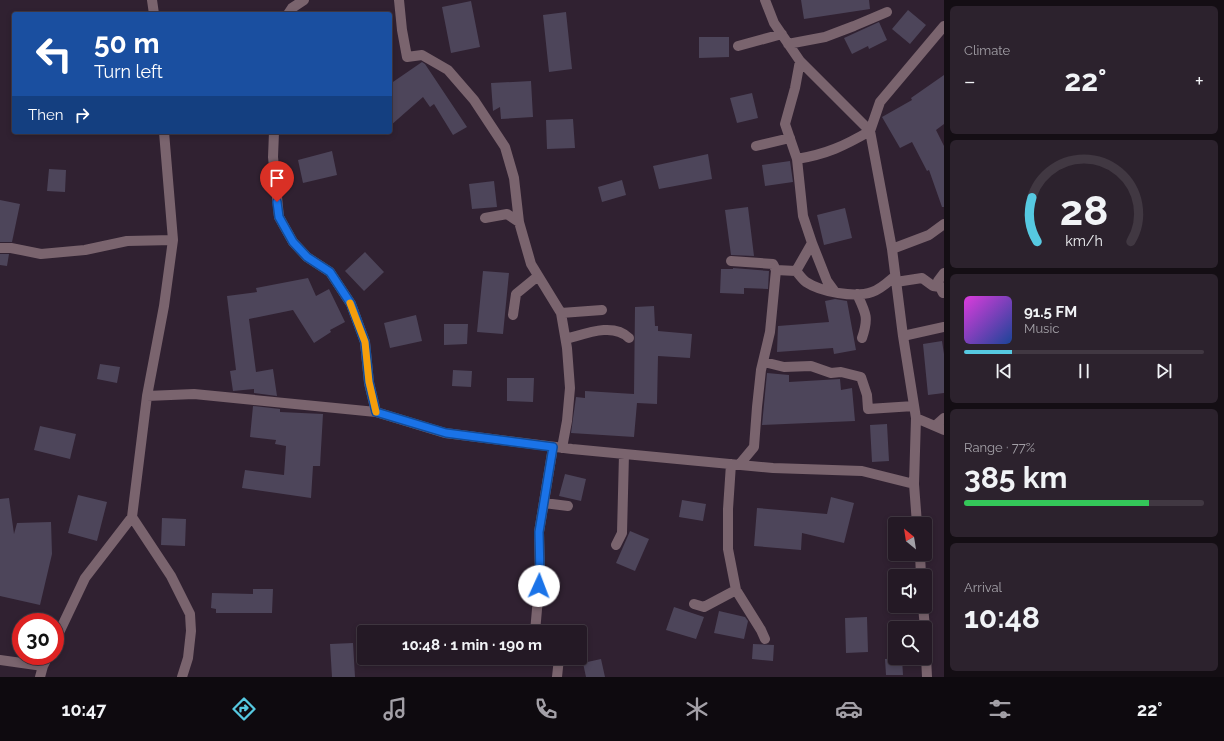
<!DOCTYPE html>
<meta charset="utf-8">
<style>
:root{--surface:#241925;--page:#2c222d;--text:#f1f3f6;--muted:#a3a0a7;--line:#413842;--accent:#56c9e1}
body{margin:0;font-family:Raleway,sans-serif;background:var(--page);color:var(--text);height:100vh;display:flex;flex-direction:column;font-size:15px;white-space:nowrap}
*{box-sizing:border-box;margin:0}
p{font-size:13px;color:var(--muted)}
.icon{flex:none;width:22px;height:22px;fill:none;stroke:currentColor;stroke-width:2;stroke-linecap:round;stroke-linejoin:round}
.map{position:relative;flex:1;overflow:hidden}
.panel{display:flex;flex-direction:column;gap:6px;padding:6px;background:#140e14;width:280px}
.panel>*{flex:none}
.guide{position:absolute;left:12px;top:12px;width:380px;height:122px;border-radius:4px;box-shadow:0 2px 6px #0003,0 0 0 1px var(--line);background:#1a4fa0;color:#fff;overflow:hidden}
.needle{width:26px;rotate:330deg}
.controls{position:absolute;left:888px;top:517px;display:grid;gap:8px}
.controls a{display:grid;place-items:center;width:44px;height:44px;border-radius:4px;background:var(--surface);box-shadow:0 2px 6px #0003,0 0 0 1px var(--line);font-size:20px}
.speed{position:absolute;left:12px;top:613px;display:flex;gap:8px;font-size:20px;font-weight:700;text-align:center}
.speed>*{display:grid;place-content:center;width:52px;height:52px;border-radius:50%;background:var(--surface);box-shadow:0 2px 6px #0003,0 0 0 1px var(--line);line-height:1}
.speed .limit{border:6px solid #d22;background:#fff;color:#111}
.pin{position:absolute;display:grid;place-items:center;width:34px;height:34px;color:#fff;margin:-41px -17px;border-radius:50% 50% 50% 0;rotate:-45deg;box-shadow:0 0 4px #0007}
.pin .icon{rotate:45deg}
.me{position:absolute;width:44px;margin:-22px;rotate:2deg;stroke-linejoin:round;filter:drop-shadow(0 0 3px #0008)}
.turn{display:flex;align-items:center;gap:14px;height:84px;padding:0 16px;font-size:18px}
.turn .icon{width:52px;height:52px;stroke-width:2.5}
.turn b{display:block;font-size:28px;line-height:34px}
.then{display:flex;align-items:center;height:38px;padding:0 16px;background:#0003;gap:8px;font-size:15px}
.big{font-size:30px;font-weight:700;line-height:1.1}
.panel .tile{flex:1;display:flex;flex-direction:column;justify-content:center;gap:6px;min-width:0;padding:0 14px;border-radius:6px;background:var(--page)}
.panel .dial{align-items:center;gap:0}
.dial svg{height:104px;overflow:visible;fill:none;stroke:var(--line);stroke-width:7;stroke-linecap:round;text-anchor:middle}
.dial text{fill:var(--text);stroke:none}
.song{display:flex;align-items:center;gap:12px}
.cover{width:48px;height:48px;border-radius:6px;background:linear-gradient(135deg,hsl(300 70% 55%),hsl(220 70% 35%))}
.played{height:4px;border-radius:2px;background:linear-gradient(90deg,var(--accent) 20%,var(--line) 20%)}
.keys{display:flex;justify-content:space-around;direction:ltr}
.heat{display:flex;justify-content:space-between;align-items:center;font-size:22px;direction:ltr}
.charge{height:6px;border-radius:3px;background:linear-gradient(90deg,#34c759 77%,var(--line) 0)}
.trip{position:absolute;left:357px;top:625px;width:230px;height:40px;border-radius:4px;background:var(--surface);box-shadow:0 2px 6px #0003,0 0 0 1px var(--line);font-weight:700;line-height:40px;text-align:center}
.dock{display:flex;height:64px;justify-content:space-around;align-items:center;background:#0e0a0f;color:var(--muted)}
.dock .icon{width:28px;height:28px}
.dock .current{color:var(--accent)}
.dock b{font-size:18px;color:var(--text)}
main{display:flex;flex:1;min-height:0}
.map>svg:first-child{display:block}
.building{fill:#4d455a}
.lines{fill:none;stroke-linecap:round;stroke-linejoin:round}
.street{stroke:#7a646e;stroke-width:10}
.route-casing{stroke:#114b97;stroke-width:10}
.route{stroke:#1a73e8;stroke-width:7}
.slow{stroke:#f59e0b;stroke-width:7}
</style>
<main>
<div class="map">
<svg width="944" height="677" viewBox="0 0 944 677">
<rect width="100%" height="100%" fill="#302131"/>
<!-- building -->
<path class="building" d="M801 0H869L870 9 804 19Z
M471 1 480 47 451 53 442 7Z
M908 10 926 25 910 44 892 29Z
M566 12 572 69 549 72 543 15Z
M879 22 887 40 869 49 868 46 852 54 844 38Z
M699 37H729V57L699 58Z
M422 62 425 64 467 127 453 135 434 104 430 107 423 97 390 126V84Z
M944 75V124L936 130 944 146V207H942L929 170 927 171 912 142 900 148 882 117 912 100 911 98Z
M531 81 533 117 501 119 500 107 493 111 491 83Z
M752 93 758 118 737 123 730 98Z
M573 119 575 148 547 149 546 120Z
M332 151 337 175 303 183 298 160Z
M708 154 712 179 659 189 653 166Z
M790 161 793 182 765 186 762 165Z
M49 169 66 170 65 192 47 191Z
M622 180 626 195 602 202 598 187Z
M494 181 497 207 472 209 469 184Z
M0 200 20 204 12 242H0Z
M748 207 754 256 731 255 725 210Z
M845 208 852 238 824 245 817 215Z
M365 252 384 272 364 291 345 271Z
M0 254H9L7 266 0 265Z
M733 268 769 271 768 289 744 288V294L720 293 721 269H733Z
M483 271 509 273 503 334 477 332Z
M308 278 316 296 329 289 345 322 330 330 331 332 314 343 293 310 249 319 256 372 273 369 277 396 254 393V389L233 391 230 371 236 370 227 296 257 292 256 288Z
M835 299 847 301 856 350 834 354 833 348 777 352 778 326 829 322 825 301Z
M654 306 655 326H658V331L692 334 690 358 658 356 657 404 637 403 634 437 571 433 576 397 585 398V391L634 394 635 307Z
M416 315 422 341 390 348 384 323Z
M444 324H468L467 344 444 345Z
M942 341 944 354V393L928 395 923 344Z
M100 364 120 367 117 383 97 379Z
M453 370 472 371 471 387 452 386Z
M767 373 789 375V382L840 379 841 390 852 388 855 421 762 425Z
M507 378H534L533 402 507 401Z
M253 406 280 409V412L323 414 320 466H313L311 498 242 488 245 470 284 475 286 446 275 444 276 440 250 437Z
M887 424 889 461 872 462 870 425Z
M40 426 76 434 70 459 34 450Z
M565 474 586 479 581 501 559 496Z
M78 495 107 502 97 541 68 533Z
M831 497 854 503 844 543 802 533 801 550 754 546 757 508 827 514Z
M9 498 14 534 17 523 51 522 52 554 40 605 0 596V499Z
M682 500 706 504 703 521 679 517Z
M162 518 186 519 185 546 161 545Z
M630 531 649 539 635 571 616 563Z
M253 589H273L272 613H216V609L211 608 212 593 253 594Z
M674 607 704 617 696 639 666 630Z
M719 611 745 617 748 621 744 639 714 633Z
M867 617 868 652 846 653 845 618Z
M353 643 355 677H332L330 644Z
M753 644 774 645 773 661 752 659Z
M902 658 903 675H886L885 659Z
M601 659 605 677H586L583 663Z"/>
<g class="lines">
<!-- street -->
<path class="street" d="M152 0 154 14
M399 0 402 30 407 57 422 55 448 70 474 100 505 147 514 178 519 222 531 264 561 313 567 348 570 388 567 421 562 448
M765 0 774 23 800 61 870 131 892 249 903 336 916 418 914 484 917 524
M288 14 292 8 304 0
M788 44 825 37 854 26 887 12
M738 46 782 34
M274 132 273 157 279 217 293 242 307 257 330 272 351 304 365 342 369 383 376 412 445 433 572 449 773 468 862 471 914 484
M756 146 790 138
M797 159C827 154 844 146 870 131L880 102 944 26
M485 218 507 214 519 222
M812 243 827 281 835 292
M0 248H11L41 254 85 250 127 241 173 240
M892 249 929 235 944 224
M731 261 773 264 776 270 770 332 761 370 757 407 754 447 739 465
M776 270 796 271C799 274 802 279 806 282 821 292 855 298 872 292 881 289 888 282 895 276
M796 271 812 243 803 216 797 159 785 124 795 88 800 61
M896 282 922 278 933 286 940 287 943 293
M940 287 938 281 944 273
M857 294C866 313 869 318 862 338
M561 313 602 310
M513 315 516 294 538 276
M903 336 944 327
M566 339C585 334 613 322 629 338
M764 362 784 367 811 366 831 373 841 372 861 377 867 395 868 409 914 406
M147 396 194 394 376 412
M916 418 944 430
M935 426 944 418
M731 464 728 509V549L736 590 761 630 765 639
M544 503 568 506
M132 517 171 576 190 614 191 631 188 658 182 677
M616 545 622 533 624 454
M920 554 921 576
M694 604 704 607 736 590
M923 606 925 628
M535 632 540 575 539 532 553 447
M925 636 927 677
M55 641 85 578 132 517 147 396 164 306 173 240 164 132
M0 660 43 666
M40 677 43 666 48 656
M557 677 559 658"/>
</g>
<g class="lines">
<defs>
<path id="route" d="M277 202 279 217 293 242 307 257 330 272 351 304 365 342 369 382 376 412 446 433 553 447 539 532 540 575 539 586"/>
</defs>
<!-- route casing -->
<use href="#route" class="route-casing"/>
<!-- route -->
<use href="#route" class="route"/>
<!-- slow -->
<path class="slow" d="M350 303 365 342 369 382 376 412"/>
</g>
</svg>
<div class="controls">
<a><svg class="needle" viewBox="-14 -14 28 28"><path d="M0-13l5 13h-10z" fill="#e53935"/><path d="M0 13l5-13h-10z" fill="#a3a0a7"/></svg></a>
<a><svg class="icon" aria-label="sound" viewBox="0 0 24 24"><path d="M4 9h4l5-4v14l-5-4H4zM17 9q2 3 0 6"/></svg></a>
<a><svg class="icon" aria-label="search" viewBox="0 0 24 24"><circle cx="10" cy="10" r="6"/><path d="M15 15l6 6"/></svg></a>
</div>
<div class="speed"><div class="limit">30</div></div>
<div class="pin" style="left:277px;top:202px;background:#d93025"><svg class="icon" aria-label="arrive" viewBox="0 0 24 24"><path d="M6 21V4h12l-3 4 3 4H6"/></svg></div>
<svg class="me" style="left:539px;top:586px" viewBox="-20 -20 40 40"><circle r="19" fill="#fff"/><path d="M0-13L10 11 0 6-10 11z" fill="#1a73e8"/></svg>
<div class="trip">10:48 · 1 min · 190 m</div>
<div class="guide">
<div class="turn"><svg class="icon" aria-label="left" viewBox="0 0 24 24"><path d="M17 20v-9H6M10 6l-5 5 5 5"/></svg><div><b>50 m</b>Turn left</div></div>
<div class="then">Then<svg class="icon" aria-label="right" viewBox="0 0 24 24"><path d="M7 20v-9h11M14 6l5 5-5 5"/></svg></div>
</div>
</div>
<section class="panel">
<div class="tile"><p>Climate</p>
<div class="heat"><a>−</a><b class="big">22°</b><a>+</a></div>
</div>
<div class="tile dial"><svg viewBox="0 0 100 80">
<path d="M14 69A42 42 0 1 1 86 69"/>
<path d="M14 69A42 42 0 0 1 10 35" stroke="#56c9e1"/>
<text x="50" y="56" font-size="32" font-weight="700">28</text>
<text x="50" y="72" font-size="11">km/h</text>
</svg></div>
<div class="tile">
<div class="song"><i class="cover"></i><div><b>91.5 FM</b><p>Music</p></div></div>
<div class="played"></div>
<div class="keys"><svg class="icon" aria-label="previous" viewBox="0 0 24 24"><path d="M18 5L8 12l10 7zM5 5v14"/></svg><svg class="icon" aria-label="pause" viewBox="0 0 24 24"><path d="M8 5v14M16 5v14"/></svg><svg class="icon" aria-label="next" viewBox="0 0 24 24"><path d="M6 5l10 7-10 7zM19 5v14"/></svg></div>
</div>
<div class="tile"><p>Range · 77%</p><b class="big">385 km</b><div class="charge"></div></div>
<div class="tile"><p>Arrival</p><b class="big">10:48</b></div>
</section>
</main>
<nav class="dock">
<b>10:47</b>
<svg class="icon current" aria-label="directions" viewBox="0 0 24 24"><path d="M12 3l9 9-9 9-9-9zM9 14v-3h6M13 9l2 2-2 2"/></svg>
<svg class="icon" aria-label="music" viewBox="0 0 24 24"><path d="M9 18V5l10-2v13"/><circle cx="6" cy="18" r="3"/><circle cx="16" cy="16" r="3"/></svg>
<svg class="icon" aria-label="phone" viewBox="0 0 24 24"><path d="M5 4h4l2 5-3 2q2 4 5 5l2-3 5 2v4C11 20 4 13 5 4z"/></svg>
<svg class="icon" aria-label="climate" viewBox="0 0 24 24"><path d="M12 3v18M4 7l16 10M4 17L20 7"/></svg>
<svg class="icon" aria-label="car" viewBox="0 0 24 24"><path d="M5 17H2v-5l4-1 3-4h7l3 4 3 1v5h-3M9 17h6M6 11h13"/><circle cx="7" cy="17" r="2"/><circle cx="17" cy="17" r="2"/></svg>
<svg class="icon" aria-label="filters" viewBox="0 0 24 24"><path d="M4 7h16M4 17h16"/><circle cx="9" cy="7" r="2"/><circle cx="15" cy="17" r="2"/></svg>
<b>22°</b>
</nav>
